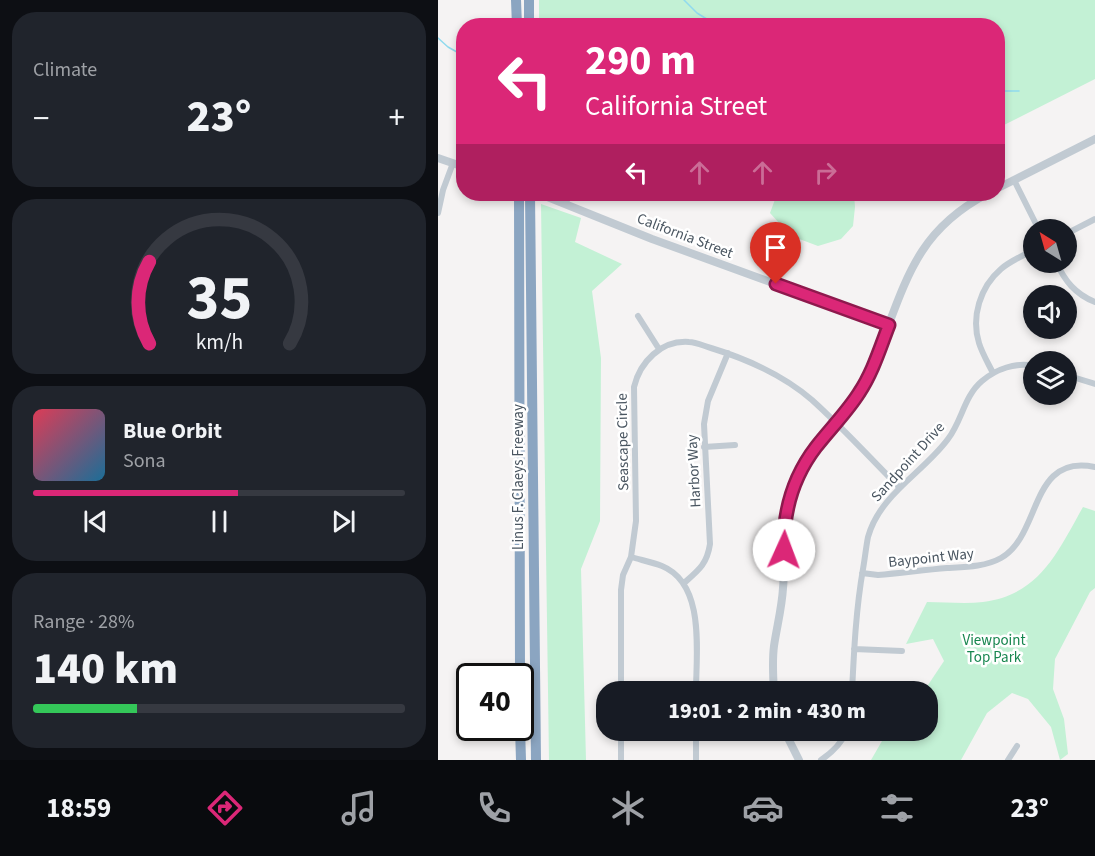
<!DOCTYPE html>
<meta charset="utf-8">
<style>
:root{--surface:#171b24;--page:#20242c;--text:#f1f3f6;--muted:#9ea1a6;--line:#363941;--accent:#db2777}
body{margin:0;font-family:"Source Sans 3",sans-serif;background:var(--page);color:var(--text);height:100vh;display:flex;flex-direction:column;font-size:22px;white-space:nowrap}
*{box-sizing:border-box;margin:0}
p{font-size:20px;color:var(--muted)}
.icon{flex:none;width:33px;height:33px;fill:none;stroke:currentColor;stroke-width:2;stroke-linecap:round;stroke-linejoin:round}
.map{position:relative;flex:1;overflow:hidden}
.side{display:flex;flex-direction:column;gap:12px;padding:12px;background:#0d0f14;width:438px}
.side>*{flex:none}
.guide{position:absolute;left:18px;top:18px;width:549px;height:183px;border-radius:24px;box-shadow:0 3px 9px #0003;background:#db2777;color:#fff;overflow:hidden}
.needle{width:39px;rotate:323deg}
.buttons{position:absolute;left:585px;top:219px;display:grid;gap:12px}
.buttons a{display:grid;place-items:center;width:54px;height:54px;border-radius:50%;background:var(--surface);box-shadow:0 3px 9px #0003;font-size:30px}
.speed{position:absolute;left:18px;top:663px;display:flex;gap:12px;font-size:30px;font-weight:700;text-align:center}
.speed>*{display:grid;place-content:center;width:78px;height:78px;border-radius:50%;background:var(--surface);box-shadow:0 3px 9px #0003;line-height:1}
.speed .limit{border:3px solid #111;border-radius:9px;background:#fff;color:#111}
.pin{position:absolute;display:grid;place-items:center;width:51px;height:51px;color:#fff;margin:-62px -26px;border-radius:50% 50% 50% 0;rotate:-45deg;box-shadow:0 0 6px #0007}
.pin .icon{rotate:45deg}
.me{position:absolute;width:66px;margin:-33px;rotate:2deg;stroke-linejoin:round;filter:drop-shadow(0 0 4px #0008)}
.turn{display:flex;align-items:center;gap:21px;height:126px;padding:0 30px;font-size:27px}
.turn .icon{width:78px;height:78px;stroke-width:2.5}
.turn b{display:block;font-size:42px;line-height:51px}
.lanes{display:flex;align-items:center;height:57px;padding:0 30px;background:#0003;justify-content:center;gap:30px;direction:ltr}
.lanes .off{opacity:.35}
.big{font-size:45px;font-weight:800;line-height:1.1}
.side .widget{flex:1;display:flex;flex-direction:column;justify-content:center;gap:9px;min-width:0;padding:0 21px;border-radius:24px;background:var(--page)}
.side .dial{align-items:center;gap:0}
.dial svg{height:156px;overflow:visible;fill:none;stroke:var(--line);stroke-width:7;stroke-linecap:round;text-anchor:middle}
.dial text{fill:var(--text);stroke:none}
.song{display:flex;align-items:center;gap:18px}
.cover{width:72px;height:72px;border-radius:9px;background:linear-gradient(135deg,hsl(350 70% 55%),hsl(200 70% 35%))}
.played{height:6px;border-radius:3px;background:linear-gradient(90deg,var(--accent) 55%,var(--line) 55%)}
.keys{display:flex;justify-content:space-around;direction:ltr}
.heat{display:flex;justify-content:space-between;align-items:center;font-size:33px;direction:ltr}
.charge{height:9px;border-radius:4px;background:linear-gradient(90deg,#34c759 28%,var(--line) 0)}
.trip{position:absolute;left:158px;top:681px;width:342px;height:60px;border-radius:24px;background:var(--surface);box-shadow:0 3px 9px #0003;font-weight:800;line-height:60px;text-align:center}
.menu{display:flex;height:96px;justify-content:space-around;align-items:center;background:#090b0e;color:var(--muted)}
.menu .icon{width:42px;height:42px}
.menu .selected{color:var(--accent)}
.menu b{font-size:27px;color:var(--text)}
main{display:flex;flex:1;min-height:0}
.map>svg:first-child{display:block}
.green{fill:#c3f1d5}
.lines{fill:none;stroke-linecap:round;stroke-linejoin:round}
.stream{stroke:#90daee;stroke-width:1.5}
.minor{stroke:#c1cad2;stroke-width:6}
.tertiary{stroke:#c1cad2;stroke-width:8}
.motorway{stroke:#8ba5c1;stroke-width:10}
.route-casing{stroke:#8e194d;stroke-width:15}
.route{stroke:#db2777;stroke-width:10}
.labels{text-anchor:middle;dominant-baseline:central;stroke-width:5;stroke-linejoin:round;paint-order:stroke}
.street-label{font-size:15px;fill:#4a5661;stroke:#fff}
.park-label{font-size:15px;fill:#17864f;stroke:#fff}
</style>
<main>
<section class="side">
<div class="widget"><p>Climate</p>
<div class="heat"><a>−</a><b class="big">23°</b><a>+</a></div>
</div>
<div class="widget dial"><svg viewBox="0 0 100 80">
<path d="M14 69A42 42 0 1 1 86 69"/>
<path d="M14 69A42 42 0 0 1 14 27" stroke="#db2777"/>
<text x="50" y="56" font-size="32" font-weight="700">35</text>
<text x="50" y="72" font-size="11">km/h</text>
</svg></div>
<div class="widget">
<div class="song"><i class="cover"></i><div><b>Blue Orbit</b><p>Sona</p></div></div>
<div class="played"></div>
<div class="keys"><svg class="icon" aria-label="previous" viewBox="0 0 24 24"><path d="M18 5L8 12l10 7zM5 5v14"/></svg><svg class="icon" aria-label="pause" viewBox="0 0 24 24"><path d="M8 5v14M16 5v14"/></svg><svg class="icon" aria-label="next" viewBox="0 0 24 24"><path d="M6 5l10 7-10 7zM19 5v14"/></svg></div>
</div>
<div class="widget"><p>Range · 28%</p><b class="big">140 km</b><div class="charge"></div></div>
</section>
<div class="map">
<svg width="657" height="760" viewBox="0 0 657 760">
<rect width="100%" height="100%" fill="#f5f3f3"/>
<!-- green -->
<path class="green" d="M101 0H657V79L560 128V26L101 25Z
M339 194H416L417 207 415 226 403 239 380 246 356 237 341 223 332 213Z
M103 204 143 218 137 242 184 264 154 291 163 358 162 521 143 569 148 760H111Z
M645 507 657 511V588L652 592 617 659 615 689 626 719 630 754 622 760 613 727 590 699 574 693 549 713 523 760H433L444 741 448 731 489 730V692L486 691 506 661 495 639 468 644 489 602C507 602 527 604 545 602 602 595 620 551 645 507Z"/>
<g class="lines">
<!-- stream -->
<path class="stream" d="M246 0 259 13 280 26
M0 38 10 47 26 56
M560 91H581"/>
<!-- minor -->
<path class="minor" d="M576 180 601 230
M128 203 131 194
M0 213 5 190 15 163
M628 234 657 219
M618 262C627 281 637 294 657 302
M200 316 221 349
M555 373C550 363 544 353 541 343 533 317 542 287 563 269 572 261 584 256 596 250
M628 375 657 384
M266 447 297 445
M193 557C203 560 214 562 224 566 268 584 258 653 258 692
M424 573 440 575C463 573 486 570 509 568 527 567 547 567 563 558 604 535 591 453 657 467
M246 583C261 570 269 564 272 544L266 424 270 401 290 353
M416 649 464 651
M183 692V590L185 575 193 557 198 521 196 387C202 362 223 340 251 342 258 342 266 346 273 348 309 359 345 375 374 400 405 428 433 459 462 488
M414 692C416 650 418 609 425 569 427 558 428 547 430 537 442 494 485 473 510 439 524 421 526 396 544 381 558 369 578 362 596 366
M183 730V760
M258 760V730
M383 760C395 752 403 744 410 730
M570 760 579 746"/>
<!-- tertiary -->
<path class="tertiary" d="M0 158 26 167
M560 188 657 139
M102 194 214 239 451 325
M336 692C335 676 334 661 336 646 339 626 344 607 345 588 347 569 345 551 346 533 346 521 349 508 352 497 358 480 366 463 377 448 392 428 412 410 425 388 434 372 440 355 446 337 470 273 484 228 549 194
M346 730 361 760"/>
<!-- motorway -->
<path class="motorway" d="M78 0 79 26
M91 0V26
M81 194 82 676
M92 194 98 760
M82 728 83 760"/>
</g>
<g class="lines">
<defs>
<path id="route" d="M338 284 451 325C442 348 435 372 421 393 409 412 392 429 378 447 355 477 345 513 346 550"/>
</defs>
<!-- route casing -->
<use href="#route" class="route-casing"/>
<!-- route -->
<use href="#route" class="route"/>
</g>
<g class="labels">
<!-- street labels -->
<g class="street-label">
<text transform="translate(247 236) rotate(21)">California Street</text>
<text transform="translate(185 442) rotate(-91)">Seascape Circle</text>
<text transform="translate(470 462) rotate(-48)">Sandpoint Drive</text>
<text transform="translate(256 471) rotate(-93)">Harbor Way</text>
<text transform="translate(80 477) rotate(-90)">Linus F. Claeys Freeway</text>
<text transform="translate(493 558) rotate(-6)">Baypoint Way</text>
</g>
<!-- park labels -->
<g class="park-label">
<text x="556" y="640">Viewpoint<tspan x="556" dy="17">Top Park</tspan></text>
</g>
</g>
</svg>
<div class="buttons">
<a><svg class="needle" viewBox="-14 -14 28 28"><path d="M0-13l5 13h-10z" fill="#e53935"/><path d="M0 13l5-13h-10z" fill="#9ea1a6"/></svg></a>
<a><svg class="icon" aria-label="sound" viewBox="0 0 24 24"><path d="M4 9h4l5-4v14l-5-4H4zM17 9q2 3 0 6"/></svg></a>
<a><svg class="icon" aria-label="layers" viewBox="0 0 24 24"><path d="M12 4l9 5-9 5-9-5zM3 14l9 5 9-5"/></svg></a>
</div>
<div class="speed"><div class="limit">40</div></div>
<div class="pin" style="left:338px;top:284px;background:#d93025"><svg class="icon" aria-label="arrive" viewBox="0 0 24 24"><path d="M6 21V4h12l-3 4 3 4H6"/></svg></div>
<svg class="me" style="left:346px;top:550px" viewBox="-20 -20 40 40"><circle r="19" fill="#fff"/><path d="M0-13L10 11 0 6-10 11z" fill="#db2777"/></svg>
<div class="trip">19:01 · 2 min · 430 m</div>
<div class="guide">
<div class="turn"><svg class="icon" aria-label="left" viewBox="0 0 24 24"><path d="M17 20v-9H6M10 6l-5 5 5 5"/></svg><div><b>290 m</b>California Street</div></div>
<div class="lanes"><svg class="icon" aria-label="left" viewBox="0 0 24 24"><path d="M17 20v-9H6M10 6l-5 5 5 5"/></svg><svg class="icon off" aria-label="ahead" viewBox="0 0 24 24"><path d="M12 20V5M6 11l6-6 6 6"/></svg><svg class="icon off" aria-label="ahead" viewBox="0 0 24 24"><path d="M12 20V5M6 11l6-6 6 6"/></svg><svg class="icon off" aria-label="right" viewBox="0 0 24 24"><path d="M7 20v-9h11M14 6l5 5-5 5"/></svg></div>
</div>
</div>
</main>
<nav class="menu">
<b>18:59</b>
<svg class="icon selected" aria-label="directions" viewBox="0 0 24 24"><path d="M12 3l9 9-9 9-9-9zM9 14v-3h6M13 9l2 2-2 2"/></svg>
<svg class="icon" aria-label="music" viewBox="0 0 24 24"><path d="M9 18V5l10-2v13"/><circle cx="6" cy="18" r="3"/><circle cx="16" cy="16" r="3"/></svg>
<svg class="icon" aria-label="phone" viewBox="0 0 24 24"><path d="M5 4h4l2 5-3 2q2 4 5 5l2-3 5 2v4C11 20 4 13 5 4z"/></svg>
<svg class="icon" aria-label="climate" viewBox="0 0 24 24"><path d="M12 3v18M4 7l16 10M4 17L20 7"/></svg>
<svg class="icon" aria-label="car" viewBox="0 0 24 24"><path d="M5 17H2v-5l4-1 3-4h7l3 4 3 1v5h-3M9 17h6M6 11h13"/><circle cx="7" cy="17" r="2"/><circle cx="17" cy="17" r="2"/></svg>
<svg class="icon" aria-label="filters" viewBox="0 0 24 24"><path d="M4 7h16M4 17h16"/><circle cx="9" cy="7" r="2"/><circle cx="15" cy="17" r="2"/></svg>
<b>23°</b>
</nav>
